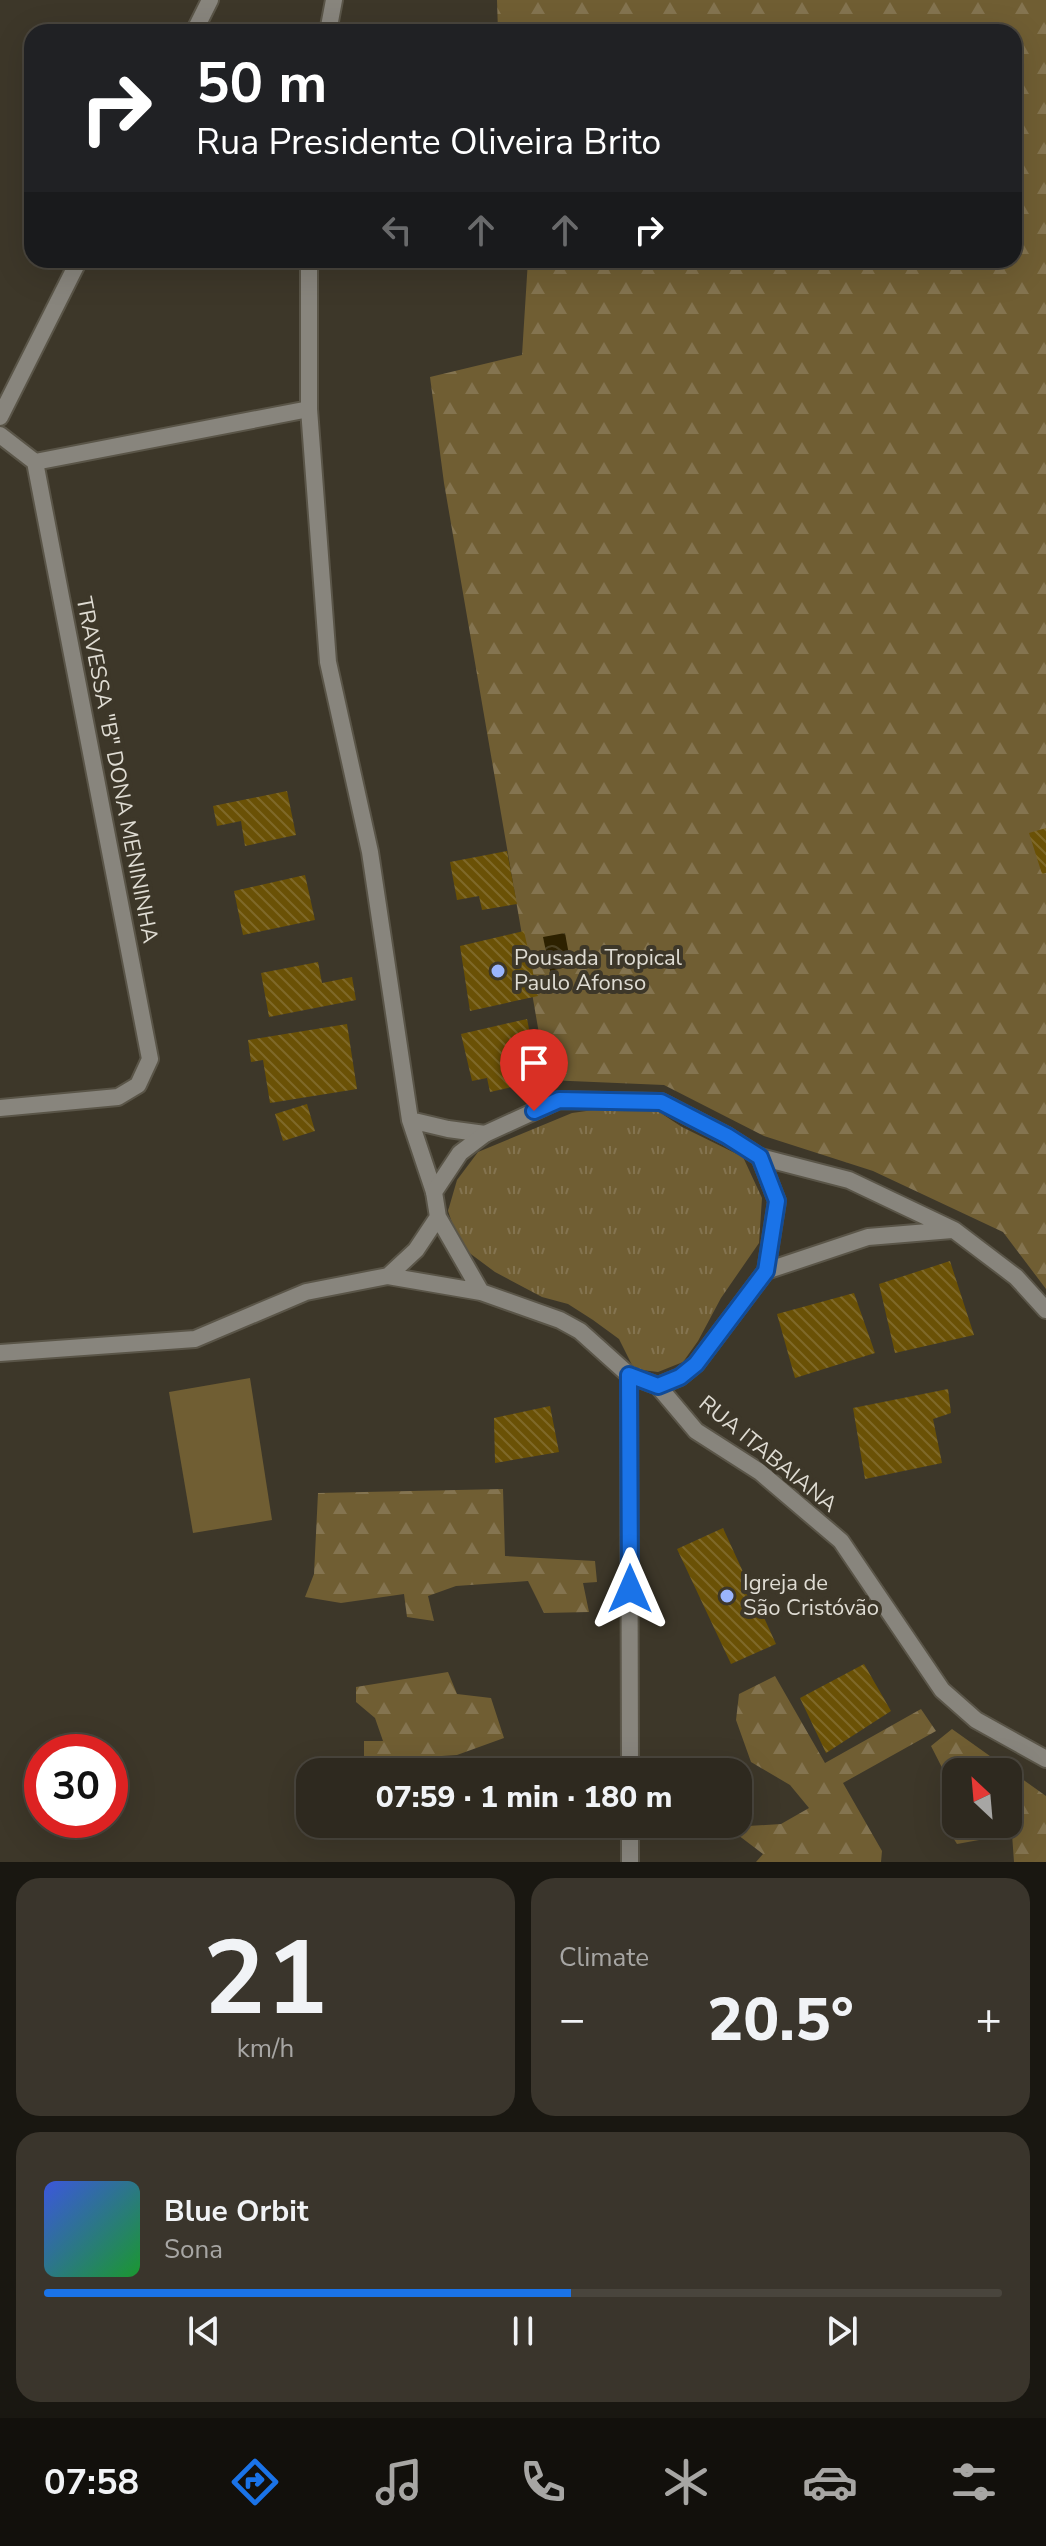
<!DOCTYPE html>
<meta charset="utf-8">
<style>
:root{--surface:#2e291f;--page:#3a352c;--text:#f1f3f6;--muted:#a7a6a4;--line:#49453d;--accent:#1a73e8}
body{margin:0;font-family:"Nunito Sans",sans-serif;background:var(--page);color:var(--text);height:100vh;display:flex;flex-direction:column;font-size:30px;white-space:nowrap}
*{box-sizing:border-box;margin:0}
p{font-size:26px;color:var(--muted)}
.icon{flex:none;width:44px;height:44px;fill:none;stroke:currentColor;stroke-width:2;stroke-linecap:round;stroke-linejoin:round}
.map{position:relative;height:1862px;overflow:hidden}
.side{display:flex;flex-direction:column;gap:16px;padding:16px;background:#191711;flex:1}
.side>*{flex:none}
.guide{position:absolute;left:24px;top:24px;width:998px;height:244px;border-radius:24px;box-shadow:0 8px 32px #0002,0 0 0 2px var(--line);background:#202124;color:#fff;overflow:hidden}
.needle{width:52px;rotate:334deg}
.buttons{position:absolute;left:942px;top:1758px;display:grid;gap:16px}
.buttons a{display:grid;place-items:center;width:80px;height:80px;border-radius:16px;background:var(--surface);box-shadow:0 8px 32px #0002,0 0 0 2px var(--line);font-size:40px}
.speed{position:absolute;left:24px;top:1734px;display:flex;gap:16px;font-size:40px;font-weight:700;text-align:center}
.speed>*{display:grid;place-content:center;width:104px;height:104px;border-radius:50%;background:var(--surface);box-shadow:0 8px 32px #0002,0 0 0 2px var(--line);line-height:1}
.speed .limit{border:12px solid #d22;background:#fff;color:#111}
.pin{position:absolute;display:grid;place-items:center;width:68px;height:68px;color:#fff;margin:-82px -34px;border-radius:50% 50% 50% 0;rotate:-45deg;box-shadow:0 0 8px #0007}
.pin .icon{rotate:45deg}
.me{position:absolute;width:88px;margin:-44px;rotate:0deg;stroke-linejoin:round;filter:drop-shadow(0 0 6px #0008)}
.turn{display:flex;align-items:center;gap:28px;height:168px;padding:0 40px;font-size:36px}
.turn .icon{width:104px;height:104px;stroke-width:2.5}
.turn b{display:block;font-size:56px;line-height:68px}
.lanes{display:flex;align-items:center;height:76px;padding:0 40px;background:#0003;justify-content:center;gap:40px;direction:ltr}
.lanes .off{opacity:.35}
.big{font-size:60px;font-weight:800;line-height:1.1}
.side .card{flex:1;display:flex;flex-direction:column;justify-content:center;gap:12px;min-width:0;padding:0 28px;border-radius:24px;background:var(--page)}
.side .dial{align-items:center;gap:0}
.dial b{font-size:104px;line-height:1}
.song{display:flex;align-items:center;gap:24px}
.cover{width:96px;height:96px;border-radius:12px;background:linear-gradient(135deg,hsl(230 70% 55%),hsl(130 70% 35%))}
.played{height:8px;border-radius:4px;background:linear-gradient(90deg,var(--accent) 55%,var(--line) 55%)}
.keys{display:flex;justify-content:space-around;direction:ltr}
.heat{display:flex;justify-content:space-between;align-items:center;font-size:44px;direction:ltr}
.side .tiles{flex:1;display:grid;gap:16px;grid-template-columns:1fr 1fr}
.card:last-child{grid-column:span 2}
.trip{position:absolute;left:296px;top:1758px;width:456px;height:80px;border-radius:24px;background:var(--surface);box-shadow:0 8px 32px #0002,0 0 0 2px var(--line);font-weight:800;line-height:80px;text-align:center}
.tab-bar{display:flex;height:128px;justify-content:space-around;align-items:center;background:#12100c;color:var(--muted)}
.tab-bar .icon{width:56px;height:56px}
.tab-bar .on{color:var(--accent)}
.tab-bar b{font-size:36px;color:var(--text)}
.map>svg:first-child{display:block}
.forest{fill:url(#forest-firs)}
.park{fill:url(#park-tufts)}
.pitch{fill:#705e33}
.water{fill:url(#water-waves)}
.building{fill:url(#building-back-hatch)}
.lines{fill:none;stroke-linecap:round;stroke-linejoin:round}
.minor-casing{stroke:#5a5548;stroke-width:20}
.tertiary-casing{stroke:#5a5548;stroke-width:20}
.minor{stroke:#88857d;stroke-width:16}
.tertiary{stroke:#88857d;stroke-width:16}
.route-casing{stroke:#114b97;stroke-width:20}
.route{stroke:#1a73e8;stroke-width:14}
.poi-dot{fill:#9ab5fd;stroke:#3d3729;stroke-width:3}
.labels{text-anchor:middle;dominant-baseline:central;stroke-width:8;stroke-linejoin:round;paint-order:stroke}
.street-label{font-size:22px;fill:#dfdcd3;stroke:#3d3729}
.poi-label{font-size:22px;fill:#dfdcd3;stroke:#3d3729;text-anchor:start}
</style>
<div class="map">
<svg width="1046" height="1862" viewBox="0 0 1046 1862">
<defs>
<pattern id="forest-firs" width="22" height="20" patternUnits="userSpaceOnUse" patternTransform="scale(2)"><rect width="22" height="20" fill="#705e33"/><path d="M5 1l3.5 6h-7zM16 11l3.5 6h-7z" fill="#847450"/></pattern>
<pattern id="park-tufts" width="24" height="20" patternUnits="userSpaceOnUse" patternTransform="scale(2)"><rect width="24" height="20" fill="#705e33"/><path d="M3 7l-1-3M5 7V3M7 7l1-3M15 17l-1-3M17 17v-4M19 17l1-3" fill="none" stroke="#847450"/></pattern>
<pattern id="water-waves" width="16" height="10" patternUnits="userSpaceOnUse" patternTransform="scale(2)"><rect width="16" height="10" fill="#2d2100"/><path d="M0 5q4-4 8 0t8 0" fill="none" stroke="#4b4124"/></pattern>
<pattern id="building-back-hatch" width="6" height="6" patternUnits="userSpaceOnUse" patternTransform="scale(2)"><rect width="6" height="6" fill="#6a5106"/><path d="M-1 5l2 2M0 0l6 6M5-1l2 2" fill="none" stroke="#7f6929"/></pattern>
</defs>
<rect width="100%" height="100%" fill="#3d3729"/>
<!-- forest -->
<path class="forest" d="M497 0H1046V1289L1003 1232 873 1171 764 1136 664 1085 547 1080 444 483 430 377 522 355 528 260H1014V32H498Z
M503 1489 505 1556 595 1561 597 1582 583 1583 589 1612 544 1613 528 1581 456 1586 428 1596 434 1621 407 1617 404 1594 341 1603 305 1597 314 1574 318 1493Z
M448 1672 457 1694 491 1698 504 1738 457 1755 364 1761V1741H383L375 1718 356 1702V1687Z
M775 1676 825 1763 921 1709 936 1731 843 1783 882 1851 881 1862H756L763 1854 738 1835 748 1826 781 1824 809 1808 790 1785 751 1762 736 1720 739 1694Z
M952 1729 1046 1796V1862H1014L1012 1834 957 1844 942 1820 956 1796V1824H1008V1772H956V1795L931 1746Z"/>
<!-- park -->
<path class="park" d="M615 1107 653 1108 682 1127 743 1157 762 1198 759 1243 721 1298 698 1341 683 1362 658 1372 634 1369 619 1339 593 1320 568 1304 542 1297 495 1272 460 1246 448 1211 457 1180 478 1152 572 1113Z"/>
<!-- pitch -->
<path class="pitch" d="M250 1378 272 1520 193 1533 169 1392Z"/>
<!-- water -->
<path class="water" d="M565 933 571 966 550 971 543 937Z"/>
<!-- building -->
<path class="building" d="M287 791 296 835 245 846 241 821 217 826 213 806Z
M1046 828V873L1042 874 1029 833Z
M507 851 517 904 482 910 479 896 457 900 450 862Z
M305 875 315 920 243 935 234 891Z
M524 931 538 996 470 1011 460 946Z
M318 962 322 983 352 977 356 1000 269 1017 261 973Z
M527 1019 536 1063 524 1066 529 1083 490 1092 487 1078 472 1081 461 1034Z
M347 1024 357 1089 270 1103 263 1060 251 1062 248 1040Z
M307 1104 315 1131 283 1141 275 1114Z
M950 1261 974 1335 895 1353 879 1284Z
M854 1293 875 1353 795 1378 777 1314Z
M948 1389 951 1413 933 1419 942 1463 865 1479 853 1408Z
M550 1406 559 1452 495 1463 494 1418Z
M723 1528 776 1644 731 1664 677 1549Z
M864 1664 891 1711 826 1753 800 1698Z"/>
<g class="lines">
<defs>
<path id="minor" d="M194 32 210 0
M328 32 334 0
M309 260V409L328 662 370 852 410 1120 434 1192
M0 417 79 260
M0 435 35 462 309 409
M0 1108 118 1097 138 1085 150 1059 35 462
M410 1120 448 1129 485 1134
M760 1157 849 1180 954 1230 1016 1277 1046 1310
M766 1271 868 1237 952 1230
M629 1375 630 1772
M658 1386 696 1431 760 1472 841 1541 942 1690 976 1720 1046 1759
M630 1824V1862"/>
<path id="tertiary" d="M388 1276 416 1250 438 1217
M0 1353 195 1339 306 1292 388 1276 481 1292 560 1320 580 1331 629 1375 658 1386 680 1377 696 1364 766 1271 777 1201 760 1157 727 1136 661 1102 559 1100 485 1134 460 1153 434 1192 438 1217 481 1292"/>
</defs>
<!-- minor casing -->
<use href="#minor" class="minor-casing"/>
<!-- tertiary casing -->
<use href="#tertiary" class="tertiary-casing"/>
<!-- minor -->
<use href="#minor" class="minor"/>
<!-- tertiary -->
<use href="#tertiary" class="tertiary"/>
</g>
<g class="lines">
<defs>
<path id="route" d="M534 1111 559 1100 661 1102 727 1136 760 1157 777 1201 766 1271 696 1364 680 1377 658 1386 629 1375 630 1589"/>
</defs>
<!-- route casing -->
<use href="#route" class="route-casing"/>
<!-- route -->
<use href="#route" class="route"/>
</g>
<!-- markers -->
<g class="poi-dot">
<circle cx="498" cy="971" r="8"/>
<circle cx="727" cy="1596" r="8"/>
</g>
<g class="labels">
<!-- street labels -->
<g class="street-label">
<text transform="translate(117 770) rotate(79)">TRAVESSA "B" DONA MENININHA</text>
<text transform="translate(768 1454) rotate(39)">RUA ITABAIANA</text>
</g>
<!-- poi labels -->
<g class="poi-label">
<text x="514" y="958">Pousada Tropical<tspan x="514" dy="25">Paulo Afonso</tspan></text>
<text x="743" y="1583">Igreja de<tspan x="743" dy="25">São Cristóvão</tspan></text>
</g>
</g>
</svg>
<div class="buttons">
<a><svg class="needle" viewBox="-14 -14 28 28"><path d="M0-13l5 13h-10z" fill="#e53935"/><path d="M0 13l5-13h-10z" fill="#a7a6a4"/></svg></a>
</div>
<div class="speed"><div class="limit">30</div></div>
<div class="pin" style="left:534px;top:1111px;background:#d93025"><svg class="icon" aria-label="arrive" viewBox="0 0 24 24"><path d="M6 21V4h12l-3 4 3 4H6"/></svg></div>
<svg class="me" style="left:630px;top:1589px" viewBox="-20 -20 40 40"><path d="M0-17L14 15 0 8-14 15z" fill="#1a73e8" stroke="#fff" stroke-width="4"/></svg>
<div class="trip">07:59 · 1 min · 180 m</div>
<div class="guide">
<div class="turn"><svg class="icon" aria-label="right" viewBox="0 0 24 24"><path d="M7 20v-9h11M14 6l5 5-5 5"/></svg><div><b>50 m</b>Rua Presidente Oliveira Brito</div></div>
<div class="lanes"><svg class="icon off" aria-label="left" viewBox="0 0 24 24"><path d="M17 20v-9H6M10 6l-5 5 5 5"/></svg><svg class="icon off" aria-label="ahead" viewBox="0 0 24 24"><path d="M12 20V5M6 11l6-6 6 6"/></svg><svg class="icon off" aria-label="ahead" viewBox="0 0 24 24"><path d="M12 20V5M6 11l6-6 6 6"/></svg><svg class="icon" aria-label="right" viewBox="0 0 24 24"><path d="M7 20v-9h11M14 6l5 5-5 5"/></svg></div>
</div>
</div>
<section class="side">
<div class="tiles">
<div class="card dial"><b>21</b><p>km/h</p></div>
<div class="card"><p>Climate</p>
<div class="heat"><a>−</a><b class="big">20.5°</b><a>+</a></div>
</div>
<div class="card">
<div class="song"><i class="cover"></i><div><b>Blue Orbit</b><p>Sona</p></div></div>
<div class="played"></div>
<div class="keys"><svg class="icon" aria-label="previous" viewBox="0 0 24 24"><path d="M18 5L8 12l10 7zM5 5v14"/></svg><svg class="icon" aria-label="pause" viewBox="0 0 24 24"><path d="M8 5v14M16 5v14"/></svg><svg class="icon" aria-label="next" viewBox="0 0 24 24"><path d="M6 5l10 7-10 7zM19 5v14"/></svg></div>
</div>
</div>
</section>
<nav class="tab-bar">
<b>07:58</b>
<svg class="icon on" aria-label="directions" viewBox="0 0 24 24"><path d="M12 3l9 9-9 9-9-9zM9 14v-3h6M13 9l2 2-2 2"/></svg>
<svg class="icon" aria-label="music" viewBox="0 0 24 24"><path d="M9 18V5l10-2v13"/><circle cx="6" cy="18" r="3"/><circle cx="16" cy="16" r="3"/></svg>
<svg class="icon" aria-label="phone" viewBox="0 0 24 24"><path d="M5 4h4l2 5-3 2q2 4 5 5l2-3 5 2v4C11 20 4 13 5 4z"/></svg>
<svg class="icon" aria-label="climate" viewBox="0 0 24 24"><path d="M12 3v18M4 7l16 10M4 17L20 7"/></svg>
<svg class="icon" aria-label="car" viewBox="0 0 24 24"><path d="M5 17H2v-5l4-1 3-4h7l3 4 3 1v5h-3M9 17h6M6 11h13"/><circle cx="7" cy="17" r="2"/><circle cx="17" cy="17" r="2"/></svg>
<svg class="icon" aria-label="filters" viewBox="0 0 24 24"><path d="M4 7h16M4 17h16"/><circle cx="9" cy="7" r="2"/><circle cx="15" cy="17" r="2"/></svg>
</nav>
